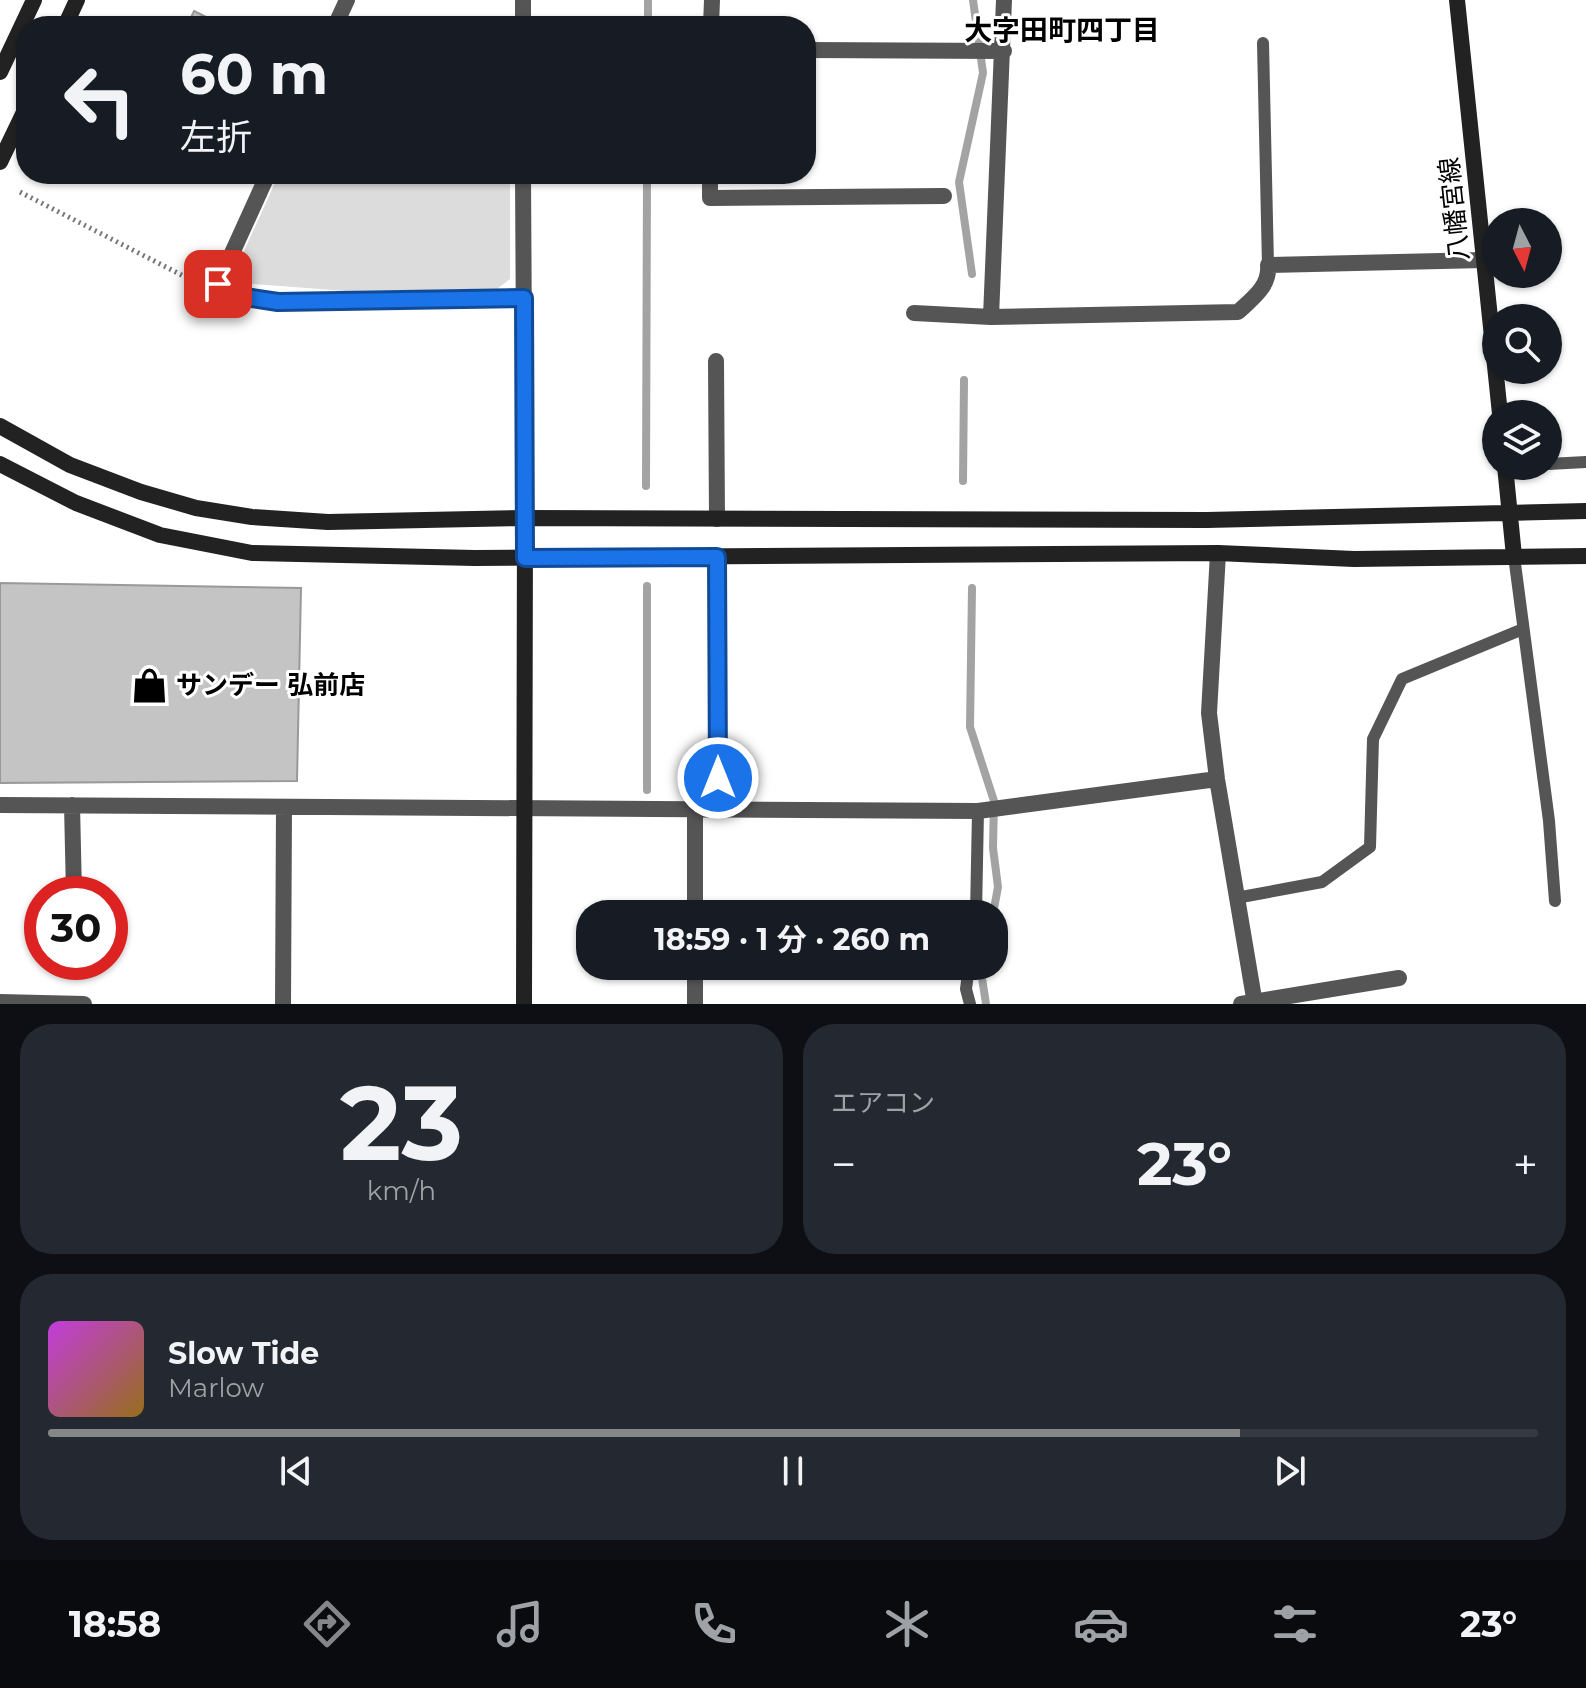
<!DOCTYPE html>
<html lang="ja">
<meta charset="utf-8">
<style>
:root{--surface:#171b24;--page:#242831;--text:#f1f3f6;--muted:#9ea1a6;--line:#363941;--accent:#858687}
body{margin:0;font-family:Montserrat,"Noto Sans JP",sans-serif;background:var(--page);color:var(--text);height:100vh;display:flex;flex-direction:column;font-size:30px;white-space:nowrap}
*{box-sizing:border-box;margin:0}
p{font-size:26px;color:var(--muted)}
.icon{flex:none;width:44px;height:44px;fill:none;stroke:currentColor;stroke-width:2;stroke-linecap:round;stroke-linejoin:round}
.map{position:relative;height:1004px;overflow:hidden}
.sheet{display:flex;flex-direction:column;gap:20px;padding:20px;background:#0d0f14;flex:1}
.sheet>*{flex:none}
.top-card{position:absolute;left:16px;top:16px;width:800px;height:168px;border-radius:32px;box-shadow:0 2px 6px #0004;background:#171b24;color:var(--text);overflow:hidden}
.needle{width:52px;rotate:174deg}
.tools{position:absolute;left:1482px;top:208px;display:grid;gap:16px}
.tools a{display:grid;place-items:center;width:80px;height:80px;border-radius:50%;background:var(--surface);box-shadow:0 2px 6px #0004;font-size:40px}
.speed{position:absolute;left:24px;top:876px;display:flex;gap:16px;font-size:40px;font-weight:700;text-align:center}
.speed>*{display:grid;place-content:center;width:104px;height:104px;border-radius:50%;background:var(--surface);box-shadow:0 2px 6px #0004;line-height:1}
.speed .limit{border:12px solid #d22;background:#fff;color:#111}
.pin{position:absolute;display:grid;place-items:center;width:68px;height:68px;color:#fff;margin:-34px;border-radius:16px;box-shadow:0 4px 12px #0006}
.me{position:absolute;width:88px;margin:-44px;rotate:0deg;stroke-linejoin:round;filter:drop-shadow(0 0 6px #0008)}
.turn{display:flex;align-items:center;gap:28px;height:168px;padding:0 32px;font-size:36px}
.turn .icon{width:104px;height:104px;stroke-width:2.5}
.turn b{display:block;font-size:56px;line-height:68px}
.big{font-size:60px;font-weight:700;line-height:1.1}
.sheet .widget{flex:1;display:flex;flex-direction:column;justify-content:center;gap:12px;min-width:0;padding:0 28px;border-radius:32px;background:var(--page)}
.sheet .dial{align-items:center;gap:0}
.dial b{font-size:104px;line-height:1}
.song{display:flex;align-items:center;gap:24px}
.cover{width:96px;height:96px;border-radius:12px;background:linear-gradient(135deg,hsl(290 70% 55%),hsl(40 70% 35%))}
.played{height:8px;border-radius:4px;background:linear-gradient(90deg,var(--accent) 80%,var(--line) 80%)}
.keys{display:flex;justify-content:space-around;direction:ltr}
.heat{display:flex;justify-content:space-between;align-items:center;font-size:44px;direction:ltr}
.sheet .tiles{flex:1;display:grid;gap:20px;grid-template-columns:1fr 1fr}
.widget:last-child{grid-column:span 2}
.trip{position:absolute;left:576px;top:900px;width:432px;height:80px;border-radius:32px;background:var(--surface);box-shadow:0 2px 6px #0004;font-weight:700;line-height:80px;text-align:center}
.tabs{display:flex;height:128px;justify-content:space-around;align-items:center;background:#090b0e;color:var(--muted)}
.tabs .icon{width:56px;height:56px}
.tabs .active{color:var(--accent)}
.tabs b{font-size:36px;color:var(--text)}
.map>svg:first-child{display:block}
.green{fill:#dcdcdc}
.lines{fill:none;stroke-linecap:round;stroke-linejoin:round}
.stream{stroke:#a3a3a3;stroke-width:8}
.building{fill:#c4c4c4;stroke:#999;stroke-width:2}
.path{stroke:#777;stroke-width:5;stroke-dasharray:2 4;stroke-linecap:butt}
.lane{stroke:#555;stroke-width:12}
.street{stroke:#555;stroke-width:16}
.secondary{stroke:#222;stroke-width:16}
.route-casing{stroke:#114b97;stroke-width:20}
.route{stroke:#1a73e8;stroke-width:14}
.labels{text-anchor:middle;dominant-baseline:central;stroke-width:6;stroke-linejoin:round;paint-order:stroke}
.street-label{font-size:26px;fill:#000;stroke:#fff}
.poi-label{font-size:26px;font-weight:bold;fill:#000;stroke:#fff;text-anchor:start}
.neighbourhood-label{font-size:28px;font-weight:bold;fill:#000;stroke:#fff}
</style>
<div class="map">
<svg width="1586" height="1004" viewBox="0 0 1586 1004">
<rect width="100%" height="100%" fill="#fff"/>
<!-- green -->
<path class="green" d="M279 174H510V279L497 289 346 291 240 283 233 275Z"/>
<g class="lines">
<!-- stream -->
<path class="stream" d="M648 26V0
M972 274 959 182 983 73 973 0
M963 481 964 380
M646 486 647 174
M972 588 970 727 994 801 993 848 998 887 993 914
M647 790V586
M984 966 982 978 986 1004"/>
</g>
<!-- building -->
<path class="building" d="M194 11 224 26H187Z
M0 583 301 588 297 781 0 783Z"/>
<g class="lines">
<!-- path -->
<path class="path" d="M20 192 197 283"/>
<!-- lane -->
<path class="lane" d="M1263 43 1268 265
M1548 464 1586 462
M1514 556 1549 821 1555 901
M1236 898 1322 882 1370 847 1373 739 1402 679 1523 629
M976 914 978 811
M969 966 966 989 970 1004"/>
<!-- street -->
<path class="street" d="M523 0V26
M335 26 347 0
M711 26 712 0
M806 50 1004 51
M268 174 218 284 238 296 278 302 524 298
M523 174 525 518
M710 174V198L944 196
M914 313 991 317 1238 312C1253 298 1270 286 1268 265L1484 260
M991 317 1004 0
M716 361 717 519
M1218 553 1209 713 1217 779 1255 1004
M717 557 719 810
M0 805 978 811 1217 779
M72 805 74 894
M695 914V809
M0 1002 84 1004
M283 1004 284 807
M695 1004V966
M1241 1004 1399 978"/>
<!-- secondary -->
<path class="secondary" d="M1457 0 1500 414
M65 26 77 0
M0 72 34 0
M0 162 26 108
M0 426 70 465 141 492 196 508 252 517 328 522 525 518 1207 520 1586 511
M0 464 76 503 160 535 252 553 475 558 1218 553 1354 559 1586 556
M1505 466 1514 556
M524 1004 525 518"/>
</g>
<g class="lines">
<defs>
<path id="route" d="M218 284 238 296 278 302 524 298 525 558 717 557 718 778"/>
</defs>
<!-- route casing -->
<use href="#route" class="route-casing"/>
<!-- route -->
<use href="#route" class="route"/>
</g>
<!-- icons -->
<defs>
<symbol id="shop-bare" viewBox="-9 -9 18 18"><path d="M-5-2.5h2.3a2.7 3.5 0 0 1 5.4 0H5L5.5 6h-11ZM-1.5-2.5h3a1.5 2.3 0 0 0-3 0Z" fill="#000" stroke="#fff" stroke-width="2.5" paint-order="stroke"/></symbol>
</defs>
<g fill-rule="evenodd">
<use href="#shop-bare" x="124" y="660" width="51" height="51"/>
</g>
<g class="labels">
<!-- street labels -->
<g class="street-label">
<text transform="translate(1454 209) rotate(-96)">八幡宮線</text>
</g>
<!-- poi labels -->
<g class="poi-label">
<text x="176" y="685">サンデー 弘前店</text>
</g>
<!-- neighbourhood labels -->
<g class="neighbourhood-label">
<text x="1062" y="30">大字田町四丁目</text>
</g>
</g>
</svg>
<div class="tools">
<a><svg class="needle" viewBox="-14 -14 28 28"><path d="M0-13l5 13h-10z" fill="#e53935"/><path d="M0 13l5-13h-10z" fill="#9ea1a6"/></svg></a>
<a><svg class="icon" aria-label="search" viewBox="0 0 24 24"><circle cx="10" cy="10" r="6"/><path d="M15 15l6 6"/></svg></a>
<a><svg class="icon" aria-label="layers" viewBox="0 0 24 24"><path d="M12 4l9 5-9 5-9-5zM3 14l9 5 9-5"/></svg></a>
</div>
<div class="speed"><div class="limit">30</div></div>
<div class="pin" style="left:218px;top:284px;background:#d93025"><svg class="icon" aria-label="arrive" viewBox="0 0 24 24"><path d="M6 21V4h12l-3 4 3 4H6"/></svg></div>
<svg class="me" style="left:718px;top:778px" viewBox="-20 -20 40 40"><circle r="17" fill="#1a73e8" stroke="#fff" stroke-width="3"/><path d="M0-11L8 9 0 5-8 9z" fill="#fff"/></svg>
<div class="trip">18:59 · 1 分 · 260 m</div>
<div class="top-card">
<div class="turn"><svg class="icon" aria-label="left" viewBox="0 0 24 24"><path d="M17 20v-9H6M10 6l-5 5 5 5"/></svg><div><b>60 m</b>左折</div></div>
</div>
</div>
<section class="sheet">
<div class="tiles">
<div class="widget dial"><b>23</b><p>km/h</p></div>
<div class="widget"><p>エアコン</p>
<div class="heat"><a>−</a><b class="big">23°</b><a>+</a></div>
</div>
<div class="widget">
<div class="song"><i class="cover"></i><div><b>Slow Tide</b><p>Marlow</p></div></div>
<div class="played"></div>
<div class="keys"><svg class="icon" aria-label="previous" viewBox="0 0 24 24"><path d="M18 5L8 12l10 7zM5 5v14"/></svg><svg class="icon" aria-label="pause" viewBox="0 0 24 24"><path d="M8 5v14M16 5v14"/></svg><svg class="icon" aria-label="next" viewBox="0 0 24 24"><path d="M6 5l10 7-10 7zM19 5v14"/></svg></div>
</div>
</div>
</section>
<nav class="tabs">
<b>18:58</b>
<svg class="icon active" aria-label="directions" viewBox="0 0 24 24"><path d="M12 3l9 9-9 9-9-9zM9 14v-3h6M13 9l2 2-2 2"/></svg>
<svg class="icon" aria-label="music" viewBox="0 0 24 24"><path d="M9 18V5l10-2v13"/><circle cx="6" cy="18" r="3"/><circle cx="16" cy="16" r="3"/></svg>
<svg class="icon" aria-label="phone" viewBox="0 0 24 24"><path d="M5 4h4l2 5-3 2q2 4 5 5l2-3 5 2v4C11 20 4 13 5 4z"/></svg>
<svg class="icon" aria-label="climate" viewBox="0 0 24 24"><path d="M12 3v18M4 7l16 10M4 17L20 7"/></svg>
<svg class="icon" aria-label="car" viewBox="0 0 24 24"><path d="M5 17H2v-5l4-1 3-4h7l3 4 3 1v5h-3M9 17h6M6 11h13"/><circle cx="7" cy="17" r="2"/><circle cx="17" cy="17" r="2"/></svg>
<svg class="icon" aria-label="filters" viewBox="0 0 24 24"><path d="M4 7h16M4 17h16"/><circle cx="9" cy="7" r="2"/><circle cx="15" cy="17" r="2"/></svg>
<b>23°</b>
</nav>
